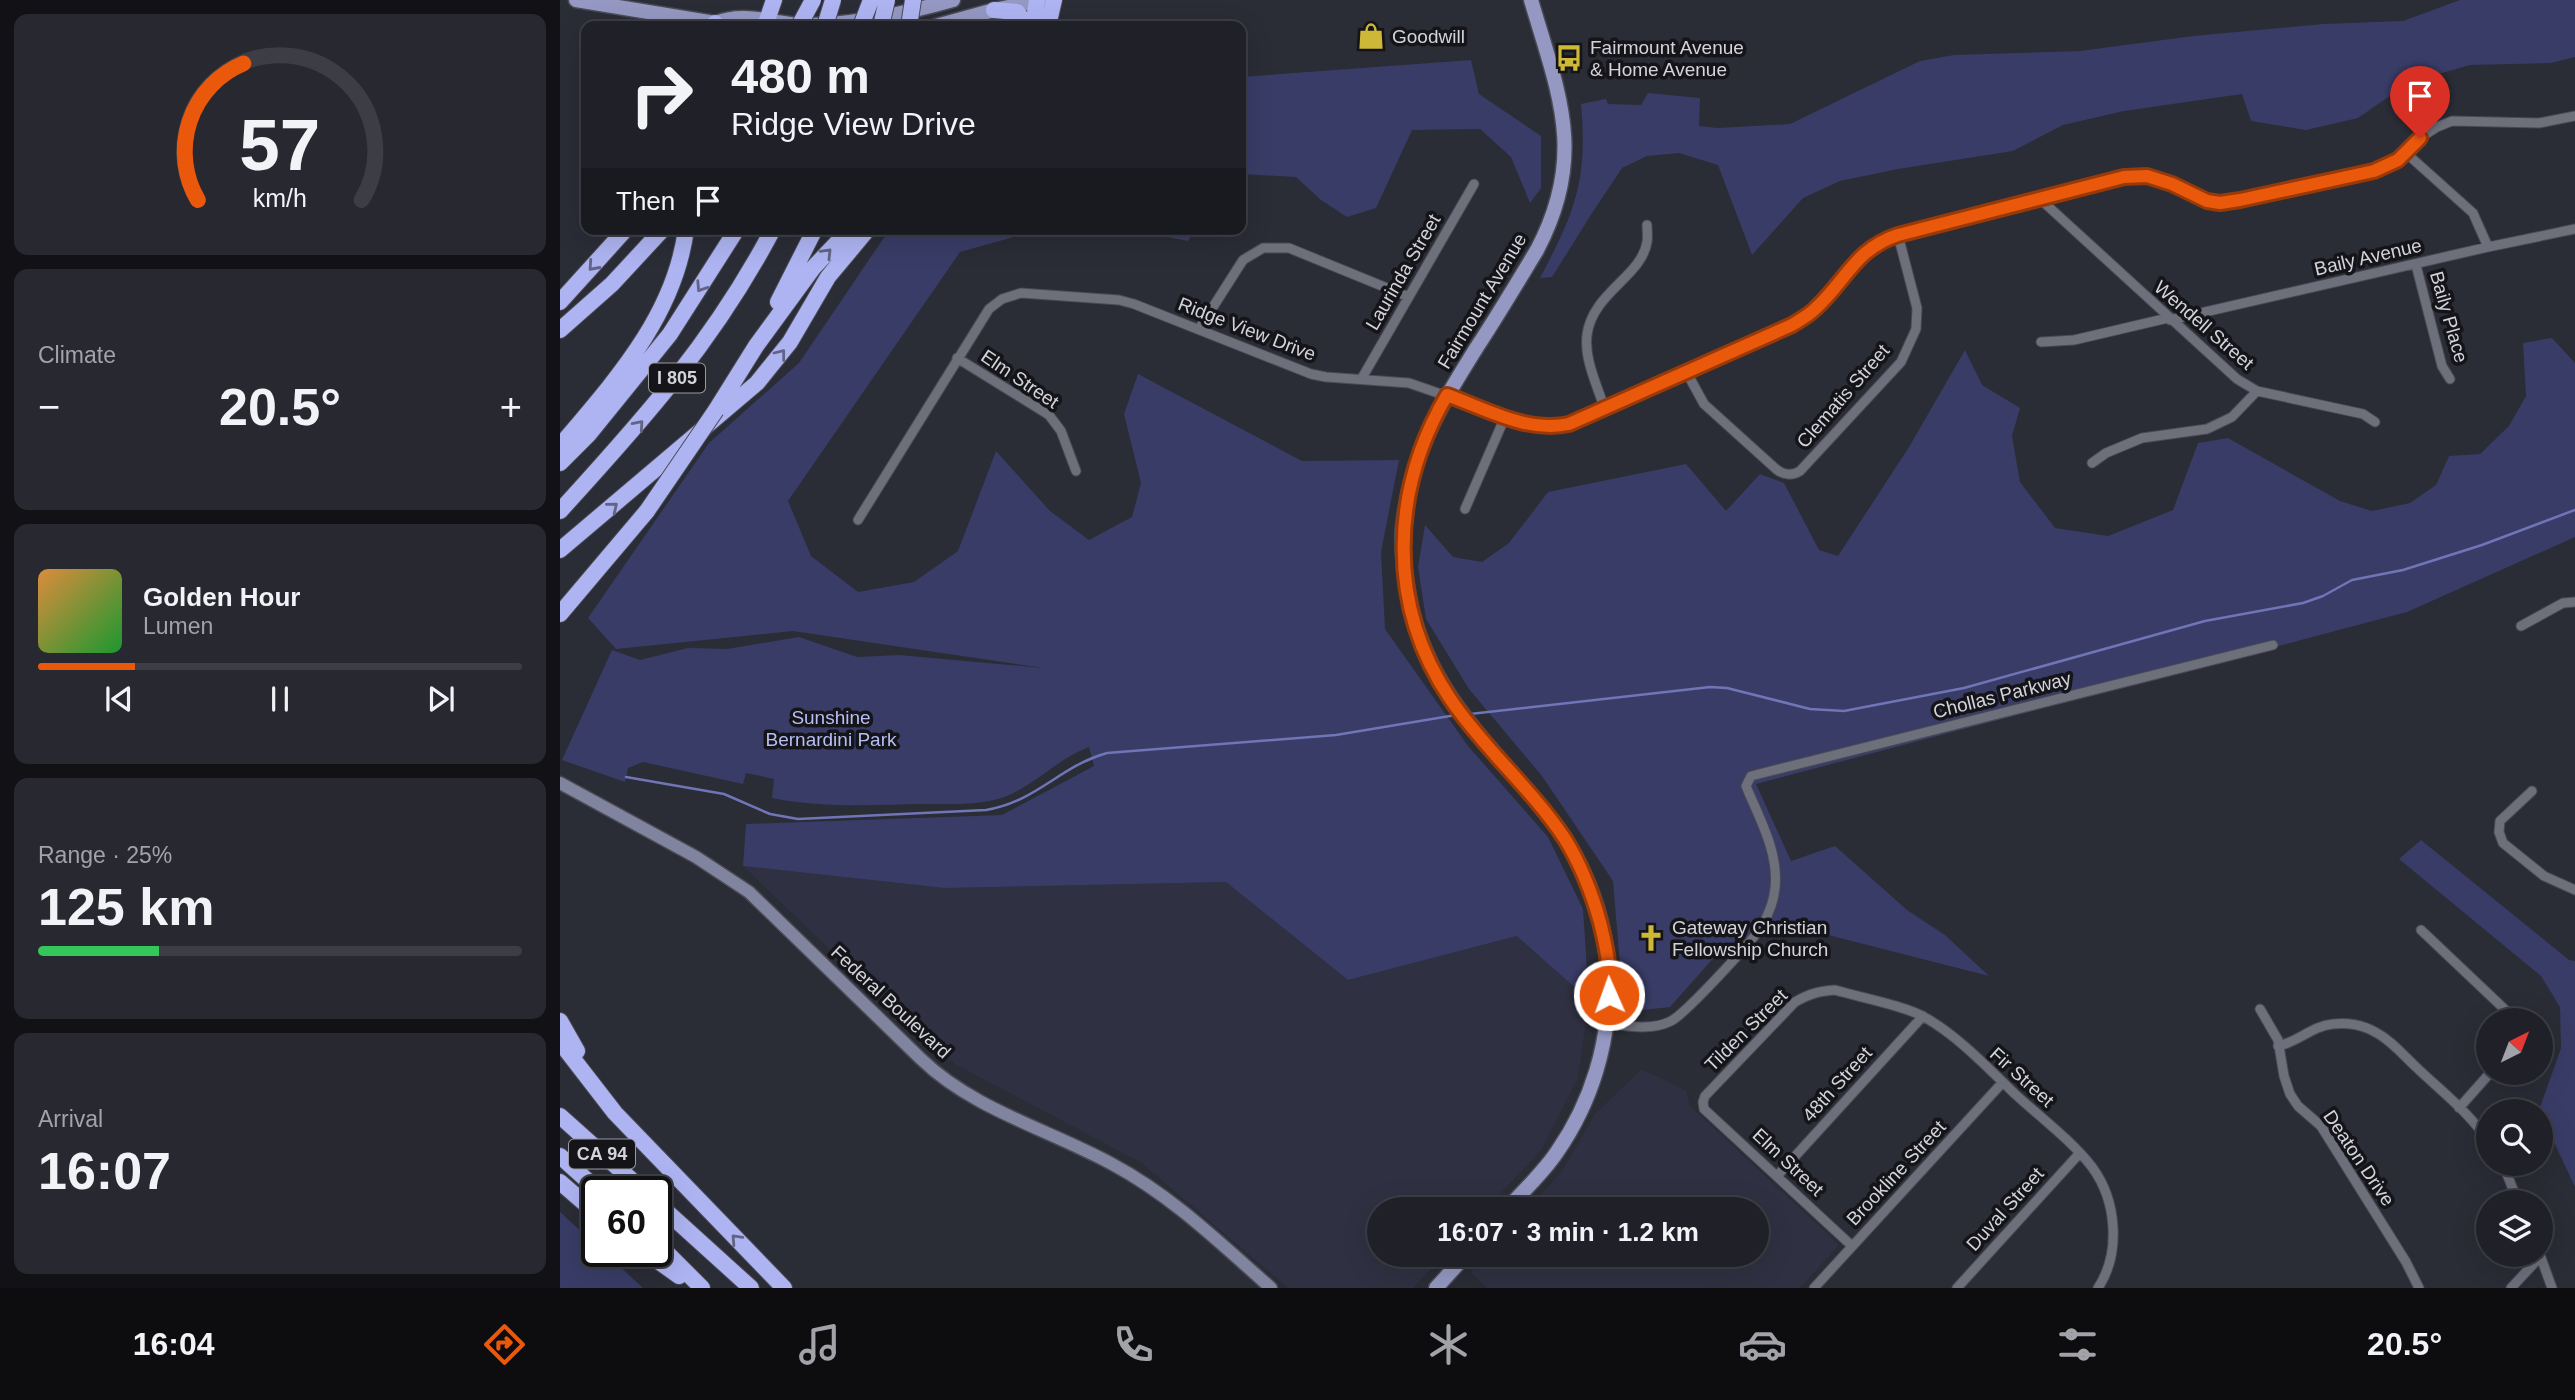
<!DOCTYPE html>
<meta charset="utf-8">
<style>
:root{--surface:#202128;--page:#282930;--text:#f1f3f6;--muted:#a2a3a8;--line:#3d3e45;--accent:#ea580c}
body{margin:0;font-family:Helvetica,sans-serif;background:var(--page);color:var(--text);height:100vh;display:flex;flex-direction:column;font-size:26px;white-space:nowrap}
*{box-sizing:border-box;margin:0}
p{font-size:23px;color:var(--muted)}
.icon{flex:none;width:38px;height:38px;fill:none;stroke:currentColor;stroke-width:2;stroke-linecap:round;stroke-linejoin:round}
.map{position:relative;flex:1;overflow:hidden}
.panel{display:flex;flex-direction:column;gap:14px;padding:14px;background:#121216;width:560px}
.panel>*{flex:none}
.banner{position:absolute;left:21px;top:21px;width:665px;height:214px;border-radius:14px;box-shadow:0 7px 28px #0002,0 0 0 2px var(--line);background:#202128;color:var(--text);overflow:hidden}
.needle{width:46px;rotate:42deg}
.fabs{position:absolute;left:1916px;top:1008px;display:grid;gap:14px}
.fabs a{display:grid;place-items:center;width:77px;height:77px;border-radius:50%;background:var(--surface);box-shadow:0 7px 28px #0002,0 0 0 2px var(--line);font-size:35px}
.speed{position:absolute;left:21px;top:1176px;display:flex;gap:14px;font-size:35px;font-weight:700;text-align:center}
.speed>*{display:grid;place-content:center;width:91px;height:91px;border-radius:50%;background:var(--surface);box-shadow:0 7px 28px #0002,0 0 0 2px var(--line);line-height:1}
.speed .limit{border:4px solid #111;border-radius:10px;background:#fff;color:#111}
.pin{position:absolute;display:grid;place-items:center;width:60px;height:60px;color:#fff;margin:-72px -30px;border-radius:50% 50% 50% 0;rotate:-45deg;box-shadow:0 0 7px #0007}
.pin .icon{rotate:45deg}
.me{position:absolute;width:77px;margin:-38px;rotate:358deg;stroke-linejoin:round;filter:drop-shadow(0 0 5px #0008)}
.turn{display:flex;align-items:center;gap:24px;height:147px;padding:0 35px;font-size:32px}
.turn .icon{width:91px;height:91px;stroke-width:2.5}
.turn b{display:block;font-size:49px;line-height:60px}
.then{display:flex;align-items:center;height:66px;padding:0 35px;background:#0003;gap:14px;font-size:26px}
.big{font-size:52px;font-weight:700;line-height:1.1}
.panel .card{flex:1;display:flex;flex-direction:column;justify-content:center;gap:10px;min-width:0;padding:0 24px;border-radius:14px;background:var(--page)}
.panel .dial{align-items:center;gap:0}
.dial svg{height:182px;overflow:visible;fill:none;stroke:var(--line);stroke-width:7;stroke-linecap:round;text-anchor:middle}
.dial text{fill:var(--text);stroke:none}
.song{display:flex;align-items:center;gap:21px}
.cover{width:84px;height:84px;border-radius:10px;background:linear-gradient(135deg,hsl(30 70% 55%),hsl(130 70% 35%))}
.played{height:7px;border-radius:4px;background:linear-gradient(90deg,var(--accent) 20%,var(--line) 20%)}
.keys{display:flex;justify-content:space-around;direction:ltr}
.heat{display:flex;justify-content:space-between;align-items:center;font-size:38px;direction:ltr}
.charge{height:10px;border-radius:5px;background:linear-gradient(90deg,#34c759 25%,var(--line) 0)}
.trip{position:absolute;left:807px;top:1197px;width:402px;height:70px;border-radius:35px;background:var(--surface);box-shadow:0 7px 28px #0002,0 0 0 2px var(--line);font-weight:700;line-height:70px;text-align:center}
.menu{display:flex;height:112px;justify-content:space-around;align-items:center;background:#0d0d10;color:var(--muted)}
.menu .icon{width:49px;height:49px}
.menu .active{color:var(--accent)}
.menu b{font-size:32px;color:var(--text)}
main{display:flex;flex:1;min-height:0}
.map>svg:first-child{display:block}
.built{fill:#2f3142}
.green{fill:#393c66}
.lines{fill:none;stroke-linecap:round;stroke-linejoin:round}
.stream{stroke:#6f75b7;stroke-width:2.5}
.minor-casing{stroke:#494a53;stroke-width:11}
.secondary-casing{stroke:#494a53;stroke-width:15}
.primary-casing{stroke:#494a53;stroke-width:17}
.motorway-casing{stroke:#494a53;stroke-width:18}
.minor{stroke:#6d6f7b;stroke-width:9}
.secondary{stroke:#80849e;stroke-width:12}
.primary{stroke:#9498c2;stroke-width:14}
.motorway{stroke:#aeb4f1;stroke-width:16}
.motorway-bridge-casing{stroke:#494a53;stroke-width:18;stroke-linecap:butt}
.motorway-bridge{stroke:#aeb4f1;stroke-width:16}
.oneway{stroke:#616485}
.route-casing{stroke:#983908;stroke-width:18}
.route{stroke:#ea580c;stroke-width:12}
.labels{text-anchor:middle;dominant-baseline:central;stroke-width:7;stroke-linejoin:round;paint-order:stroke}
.shield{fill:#141419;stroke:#9a9aa1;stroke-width:2}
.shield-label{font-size:18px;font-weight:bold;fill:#d3d4db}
.poi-label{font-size:19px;fill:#d3d4db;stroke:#141419;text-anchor:start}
.street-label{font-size:19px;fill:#d3d4db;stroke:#141419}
.park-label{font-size:19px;fill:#b7bdf5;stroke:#141419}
</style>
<main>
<section class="panel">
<div class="card dial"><svg viewBox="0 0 100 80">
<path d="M14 69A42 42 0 1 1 86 69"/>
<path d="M14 69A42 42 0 0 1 34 9" stroke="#ea580c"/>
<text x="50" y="56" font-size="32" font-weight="700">57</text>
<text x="50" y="72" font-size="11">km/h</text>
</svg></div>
<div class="card"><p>Climate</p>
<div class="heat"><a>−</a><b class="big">20.5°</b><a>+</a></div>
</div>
<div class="card">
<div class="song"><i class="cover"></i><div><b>Golden Hour</b><p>Lumen</p></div></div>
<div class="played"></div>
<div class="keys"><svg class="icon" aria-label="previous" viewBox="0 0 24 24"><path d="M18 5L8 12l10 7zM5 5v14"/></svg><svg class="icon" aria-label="pause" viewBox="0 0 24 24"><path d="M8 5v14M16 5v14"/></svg><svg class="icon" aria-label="next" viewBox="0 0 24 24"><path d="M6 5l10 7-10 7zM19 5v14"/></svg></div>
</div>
<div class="card"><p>Range · 25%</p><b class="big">125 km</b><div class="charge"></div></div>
<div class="card"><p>Arrival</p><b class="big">16:07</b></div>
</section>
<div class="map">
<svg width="2015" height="1288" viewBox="0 0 2015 1288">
<rect width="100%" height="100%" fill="#2a2c36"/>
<!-- built -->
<path class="built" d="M183 866 384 888 666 882 788 980 958 936 1029 1000 1018 1078 981 1150 926 1209H819V1255H884L853 1288H728L582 1163 395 1064 324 1001Z
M1081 1070 1095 1075 1126 1091 1130 1106 1279 1245 1240 1288H927L911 1272 927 1255H1197V1209H968L1003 1170 1035 1114Z"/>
<!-- green -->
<path class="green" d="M1900 0H2015V57L1991 63 1910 65 1850 82 1798 118 1746 130 1691 121 1682 94 1564 111 1503 125 1453 151 1338 169 1280 181 1243 198 1192 255 1158 165 1119 153 1087 156 1062 168 1034 210 992 277 980 278C1015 212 1028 180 1021 104L1046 99 1048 104 1081 105 1088 93 1140 98 1139 126 1157 128 1230 124 1360 61 1394 55 1520 51 1633 36 1763 24 1843 21Z
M911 60 919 94 981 136V188L970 203 951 157 920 129 852 130 816 208 787 217 761 200 736 177 681 174V77Z
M335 229H635L628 241 577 231 464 234 400 252 228 501 251 556 298 592 354 582 398 551 436 451 490 511 529 540 572 517 581 483 564 414 578 374 742 461 839 460 821 552 825 629 908 746 988 837 1023 909 1029 1000 957 936 788 980 666 882 384 888 183 866 186 824 442 815 534 766 529 747C499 758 476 784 447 796 421 806 388 804 361 804 312 805 260 808 212 798L214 779 186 773 183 784 83 762 68 768 65 782 2 760 52 650 80 660 128 648 167 649 239 637 297 657 339 655 483 668 233 631 56 649 28 618 149 443 239 363 323 239Z
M1992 338 2015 363V537L1847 612 1196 784 1231 861 1275 846 1347 910 1385 935 1429 976 1229 925 1157 954 1110 1007 1064 1012 1053 881 982 776 909 689 866 619 858 567 865 525 893 557 922 562 949 543 988 492 1126 464 1166 511 1200 474 1224 483 1259 550 1278 556 1349 447 1405 350 1422 385 1460 408 1452 436 1460 482 1495 528 1548 536 1613 510 1638 443 1668 438 1780 501 1812 511 1850 503 1876 485 1889 456 1920 454 1949 426 1966 396 1963 343Z
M1861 840 2009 960 2015 961V1187L1979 1110 2001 1048 2000 1007 1981 976 1839 859Z
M0 1212 37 1246V1251H43L83 1288H0Z"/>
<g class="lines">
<!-- stream -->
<path class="stream" d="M910 714 1150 687 1167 688 1250 709 1284 711 1404 688 1645 621 1743 603 1763 596 1792 580 1843 570 1922 545 2015 510
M66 777 164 794 210 814 238 819 426 810C476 802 500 766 547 753L776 735 896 715"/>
<defs>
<path id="minor" d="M1846 153 1913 213 1928 247
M1479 198 1677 379 1697 391 1803 414 1815 422
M1856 265 1882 366 1890 379
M1610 320 1928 247 2015 229
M639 329 683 260 703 248H729L849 297
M1481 342 1514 340 1608 318
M397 358 489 415 501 431 516 471
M1127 373 1144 404 1216 469C1223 475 1232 476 1240 471L1341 362 1356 329 1357 308 1338 235
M802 378 914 184
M1044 407C1037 385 1024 359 1027 335 1032 293 1082 276 1087 242 1088 237 1087 230 1087 225
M1532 463 1546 453 1582 438 1647 429 1672 417 1697 391
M905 509 945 417
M298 520 429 309 442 299 461 293 559 300 574 304 751 374 766 377 849 383 973 426 992 428 1009 424 1232 325C1240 320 1249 315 1255 309 1286 281 1296 249 1338 235L1564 177 1587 176 1612 184 1647 201 1660 203 1680 200 1814 171 1838 160 1860 138 1877 127 1892 121 1979 123 2015 116
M1961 626 2003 603 2015 602
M1972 791 1940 821 1939 832 1943 843 1984 876 2015 890
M1861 930 1956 1020
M1700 1009 1718 1040 1724 1076 1730 1094 1738 1106 1761 1126 1846 1262 1859 1288
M1047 1023C1067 1026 1092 1031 1111 1021 1125 1014 1195 939 1203 924 1209 913 1214 900 1215 888 1219 852 1199 818 1186 786L1191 776 1713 645
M1718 1046C1738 1042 1752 1026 1773 1024 1787 1022 1803 1025 1815 1032 1831 1040 1843 1055 1856 1067 1880 1090 1910 1113 1928 1141
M1899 1108 1930 1073
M1943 1164 1958 1202
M1217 1176 1363 1016
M1292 1246 1144 1109 1143 1102 1145 1096 1235 1002C1249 994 1259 991 1275 990 1299 997 1346 1006 1366 1018 1399 1037 1428 1068 1455 1094 1480 1117 1511 1140 1532 1167 1557 1201 1561 1253 1538 1288
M1980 1255 1992 1288
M1254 1288 1443 1082
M1397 1288 1519 1154
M1951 1288 1980 1257"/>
<path id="secondary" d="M0 783 136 857 189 892 361 1059C414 1110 488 1129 552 1164 612 1196 660 1243 711 1288"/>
<path id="primary" d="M16 0 155 23 158 26
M155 23C188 10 216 26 250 25 298 24 347 13 393 0
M376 26 434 10 482 0
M947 1209C963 1191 983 1173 997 1152 1067 1051 1067 915 990 818 928 740 862 690 847 585 844 566 841 546 843 526 851 453 879 408 917 347 938 315 957 283 977 250 1027 155 999 95 971 0
M876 1288 906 1255"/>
<path id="motorway" d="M434 10 457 12 467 26
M155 23 156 26
M205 26 214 0
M473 26 477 0
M488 26 494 0
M0 302 66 229
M218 302 255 229
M0 330 52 284 103 229
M156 410 196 346 253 268 290 229
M0 446C54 382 115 316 126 229
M0 463 29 434 110 334 177 229
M0 511C83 420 155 340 213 229
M0 550 197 383 230 342 268 277 308 229
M0 614 87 511
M0 1021 17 1051
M0 1042 55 1113 224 1288
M0 1116 85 1192
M0 1156 40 1192
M0 1182 37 1214
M96 1202 191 1288
M96 1242 142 1288
M84 1251 119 1276"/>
</defs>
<!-- minor casing -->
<use href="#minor" class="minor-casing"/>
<!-- secondary casing -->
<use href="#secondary" class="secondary-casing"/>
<!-- primary casing -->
<use href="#primary" class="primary-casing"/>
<!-- motorway casing -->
<use href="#motorway" class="motorway-casing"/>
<!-- minor -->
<use href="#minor" class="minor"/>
<!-- secondary -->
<use href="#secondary" class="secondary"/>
<!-- primary -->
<use href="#primary" class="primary"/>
<!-- motorway -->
<use href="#motorway" class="motorway"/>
<defs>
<path id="motorway-bridge" d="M239 26 253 0
M265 26 273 0
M301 26 311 0
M321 26 327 0
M349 26 353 0
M87 511 156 410"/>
</defs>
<!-- motorway-bridge casing -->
<use href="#motorway-bridge" class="motorway-bridge-casing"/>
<!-- motorway-bridge -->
<use href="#motorway-bridge" class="motorway-bridge"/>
</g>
<!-- one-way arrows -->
<defs><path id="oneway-chevron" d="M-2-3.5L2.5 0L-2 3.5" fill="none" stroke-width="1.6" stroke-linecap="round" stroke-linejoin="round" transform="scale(1.75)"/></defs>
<g class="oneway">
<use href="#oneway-chevron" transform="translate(267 253) rotate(-46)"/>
<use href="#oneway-chevron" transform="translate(33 266) rotate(132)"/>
<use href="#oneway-chevron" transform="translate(141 287) rotate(123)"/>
<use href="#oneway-chevron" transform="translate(221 354) rotate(-52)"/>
<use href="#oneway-chevron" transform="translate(79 425) rotate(-49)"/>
<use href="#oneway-chevron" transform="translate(53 507) rotate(-39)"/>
<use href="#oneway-chevron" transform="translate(176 1239) rotate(-133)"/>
</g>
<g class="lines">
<defs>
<path id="route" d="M1049 995C1051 970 1046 946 1040 922 1032 893 1021 865 1005 839 972 789 925 750 891 700 827 606 830 492 887 395 926 409 967 433 1009 424L1232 325C1240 320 1249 315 1255 309 1286 281 1295 249 1338 235L1564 177 1587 176 1612 184 1647 201 1660 203 1680 200 1814 171 1838 160 1860 138"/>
</defs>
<!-- route casing -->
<use href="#route" class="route-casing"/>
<!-- route -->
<use href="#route" class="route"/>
</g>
<!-- icons -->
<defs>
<symbol id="shop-bare" viewBox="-9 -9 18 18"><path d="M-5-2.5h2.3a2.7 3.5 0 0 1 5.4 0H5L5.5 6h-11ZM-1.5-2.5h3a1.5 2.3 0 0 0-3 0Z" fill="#ceb837" stroke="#141419" stroke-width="2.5" paint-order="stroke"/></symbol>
<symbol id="bus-bare" viewBox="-9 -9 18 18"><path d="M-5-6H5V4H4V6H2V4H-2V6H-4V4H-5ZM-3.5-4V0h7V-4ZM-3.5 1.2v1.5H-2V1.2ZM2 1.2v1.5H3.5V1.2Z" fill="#ceb837" stroke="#141419" stroke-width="2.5" paint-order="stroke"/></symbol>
<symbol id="church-bare" viewBox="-9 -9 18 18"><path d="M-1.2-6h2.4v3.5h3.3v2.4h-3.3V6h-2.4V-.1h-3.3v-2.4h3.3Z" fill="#ceb837" stroke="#141419" stroke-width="2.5" paint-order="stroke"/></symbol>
</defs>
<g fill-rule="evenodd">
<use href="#shop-bare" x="792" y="17" width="38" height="38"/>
<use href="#bus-bare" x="990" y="39" width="38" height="38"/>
<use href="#church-bare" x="1072" y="919" width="38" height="38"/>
</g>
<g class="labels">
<!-- shield labels -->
<g class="shield">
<rect x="89" y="363.5" width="56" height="29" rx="5"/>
<rect x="9" y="1139.5" width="66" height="29" rx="5"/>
</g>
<g class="shield-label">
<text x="117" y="378">I 805</text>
<text x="42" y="1154">CA 94</text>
</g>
<!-- poi labels -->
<g class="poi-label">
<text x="832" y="36">Goodwill</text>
<text x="1030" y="47">Fairmount Avenue<tspan x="1030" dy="22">&amp; Home Avenue</tspan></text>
<text x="1112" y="927">Gateway Christian<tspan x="1112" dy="22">Fellowship Church</tspan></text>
</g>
<!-- street labels -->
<g class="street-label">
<text transform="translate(1808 257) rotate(-13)">Baily Avenue</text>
<text transform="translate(843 272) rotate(-60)">Laurinda Street</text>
<text transform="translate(922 301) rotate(-59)">Fairmount Avenue</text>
<text transform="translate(1889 317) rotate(74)">Baily Place</text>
<text transform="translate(1644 325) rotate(41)">Wendell Street</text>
<text transform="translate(687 329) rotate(21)">Ridge View Drive</text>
<text transform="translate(460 379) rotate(34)">Elm Street</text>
<text transform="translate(1283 396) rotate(-49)">Clematis Street</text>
<text transform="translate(1442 695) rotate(-14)">Chollas Parkway</text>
<text transform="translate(331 1002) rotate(43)">Federal Boulevard</text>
<text transform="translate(1186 1030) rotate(-45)">Tilden Street</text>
<text transform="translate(1462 1077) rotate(42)">Fir Street</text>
<text transform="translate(1277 1084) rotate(-48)">48th Street</text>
<text transform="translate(1799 1158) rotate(56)">Deaton Drive</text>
<text transform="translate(1228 1162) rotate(43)">Elm Street</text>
<text transform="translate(1336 1173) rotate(-47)">Brookline Street</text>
<text transform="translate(1445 1209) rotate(-48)">Duval Street</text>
</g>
<!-- park labels -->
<g class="park-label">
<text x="271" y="717">Sunshine<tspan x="271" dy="22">Bernardini Park</tspan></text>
</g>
</g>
</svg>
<div class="fabs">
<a><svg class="needle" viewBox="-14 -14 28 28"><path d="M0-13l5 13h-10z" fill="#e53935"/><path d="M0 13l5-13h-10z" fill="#a2a3a8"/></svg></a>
<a><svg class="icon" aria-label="search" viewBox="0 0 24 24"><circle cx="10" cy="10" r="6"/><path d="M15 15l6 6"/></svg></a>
<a><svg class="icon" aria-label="layers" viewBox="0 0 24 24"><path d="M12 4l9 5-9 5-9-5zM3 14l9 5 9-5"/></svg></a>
</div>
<div class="speed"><div class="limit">60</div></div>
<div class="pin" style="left:1860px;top:138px;background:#d93025"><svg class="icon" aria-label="arrive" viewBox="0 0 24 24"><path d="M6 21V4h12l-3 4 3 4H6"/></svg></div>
<svg class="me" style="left:1049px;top:995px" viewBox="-20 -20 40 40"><circle r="17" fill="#ea580c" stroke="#fff" stroke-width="3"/><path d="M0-11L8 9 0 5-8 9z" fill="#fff"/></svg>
<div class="trip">16:07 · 3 min · 1.2 km</div>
<div class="banner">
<div class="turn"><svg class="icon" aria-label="right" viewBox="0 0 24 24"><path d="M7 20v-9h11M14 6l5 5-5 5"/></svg><div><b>480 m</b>Ridge View Drive</div></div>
<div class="then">Then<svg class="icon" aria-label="arrive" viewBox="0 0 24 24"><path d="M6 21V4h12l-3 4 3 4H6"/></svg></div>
</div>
</div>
</main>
<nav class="menu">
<b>16:04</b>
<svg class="icon active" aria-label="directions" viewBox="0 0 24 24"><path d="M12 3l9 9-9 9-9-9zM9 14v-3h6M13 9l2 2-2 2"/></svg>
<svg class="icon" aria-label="music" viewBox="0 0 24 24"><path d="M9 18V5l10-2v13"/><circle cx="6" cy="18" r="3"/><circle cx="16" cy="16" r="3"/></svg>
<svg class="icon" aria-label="phone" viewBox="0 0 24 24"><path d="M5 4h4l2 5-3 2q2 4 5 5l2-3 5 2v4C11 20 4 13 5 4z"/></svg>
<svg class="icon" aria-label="climate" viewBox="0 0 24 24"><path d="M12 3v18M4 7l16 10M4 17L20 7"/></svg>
<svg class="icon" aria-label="car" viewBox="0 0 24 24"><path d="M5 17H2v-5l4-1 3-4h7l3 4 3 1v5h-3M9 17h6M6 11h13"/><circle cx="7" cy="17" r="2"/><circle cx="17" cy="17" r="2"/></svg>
<svg class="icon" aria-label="filters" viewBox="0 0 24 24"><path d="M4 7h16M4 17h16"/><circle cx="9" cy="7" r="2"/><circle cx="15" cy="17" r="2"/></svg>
<b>20.5°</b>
</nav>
